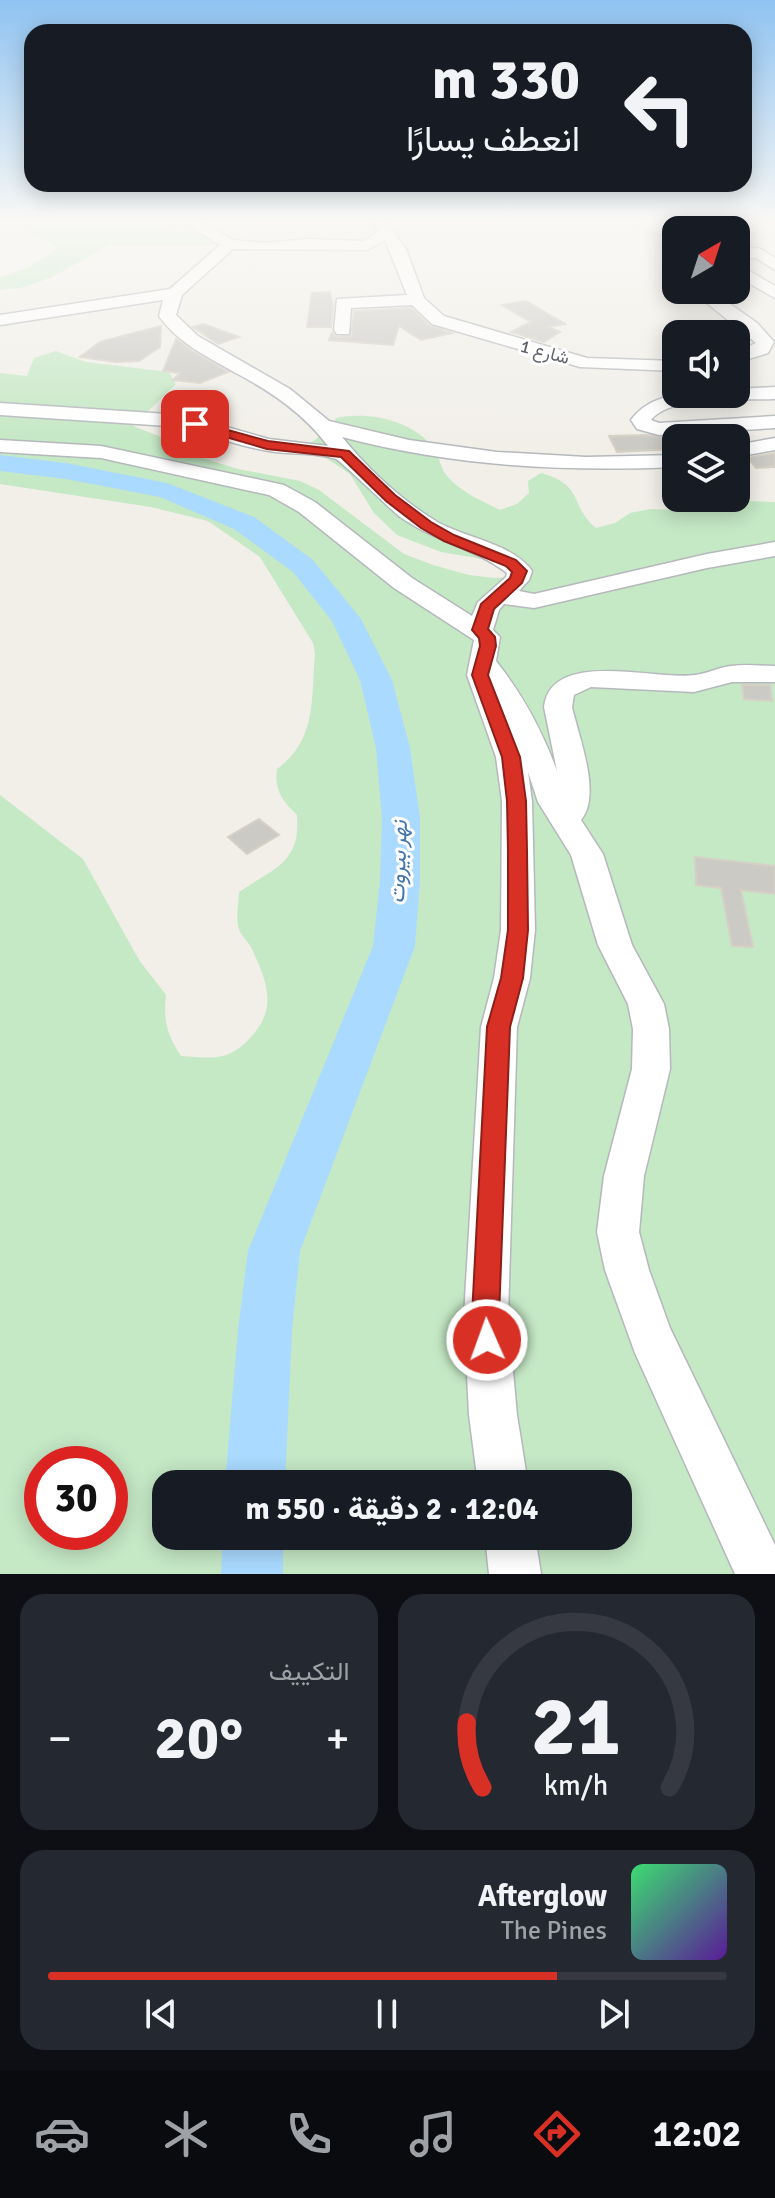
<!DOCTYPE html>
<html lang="ar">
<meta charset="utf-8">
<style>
:root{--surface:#171b24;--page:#242831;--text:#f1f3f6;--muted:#9ea1a6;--line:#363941;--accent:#d93025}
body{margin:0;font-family:Signika,Vazirmatn,sans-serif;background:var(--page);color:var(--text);direction:rtl;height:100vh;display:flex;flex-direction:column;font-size:30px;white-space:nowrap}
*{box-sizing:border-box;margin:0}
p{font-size:26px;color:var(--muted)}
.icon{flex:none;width:44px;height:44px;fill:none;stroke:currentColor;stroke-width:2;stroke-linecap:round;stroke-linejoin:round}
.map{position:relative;height:1574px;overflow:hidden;direction:ltr}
.details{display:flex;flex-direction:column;gap:20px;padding:20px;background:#0d0f14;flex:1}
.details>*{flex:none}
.banner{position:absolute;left:24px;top:24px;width:728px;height:168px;border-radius:24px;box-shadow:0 4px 20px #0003;direction:rtl;background:#171b24;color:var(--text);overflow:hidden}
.needle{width:52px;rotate:39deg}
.buttons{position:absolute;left:662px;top:216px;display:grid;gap:16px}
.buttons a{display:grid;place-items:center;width:88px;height:88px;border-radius:16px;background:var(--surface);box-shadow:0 4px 20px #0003;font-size:40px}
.speed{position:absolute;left:24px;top:1446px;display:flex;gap:16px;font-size:40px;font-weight:700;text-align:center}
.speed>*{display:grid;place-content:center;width:104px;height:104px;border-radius:50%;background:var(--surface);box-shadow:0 4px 20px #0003;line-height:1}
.speed .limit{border:12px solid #d22;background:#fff;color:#111}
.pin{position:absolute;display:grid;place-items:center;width:68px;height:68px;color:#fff;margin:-34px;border-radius:16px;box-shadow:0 4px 12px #0006}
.me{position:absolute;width:88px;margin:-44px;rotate:358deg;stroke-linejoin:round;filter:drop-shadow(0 0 6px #0008)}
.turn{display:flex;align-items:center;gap:28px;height:168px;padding:0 40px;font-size:36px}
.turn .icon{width:104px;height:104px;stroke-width:2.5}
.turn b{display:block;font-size:56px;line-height:68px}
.big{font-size:60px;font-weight:800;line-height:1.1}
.details .card{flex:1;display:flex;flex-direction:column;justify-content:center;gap:12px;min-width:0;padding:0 28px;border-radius:24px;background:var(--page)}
.details .dial{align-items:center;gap:0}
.dial svg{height:208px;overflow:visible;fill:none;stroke:var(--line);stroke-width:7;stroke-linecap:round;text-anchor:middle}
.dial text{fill:var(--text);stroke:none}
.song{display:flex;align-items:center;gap:24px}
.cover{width:96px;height:96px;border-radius:12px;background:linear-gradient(135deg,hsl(140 70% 55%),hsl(270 70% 35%))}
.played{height:8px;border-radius:4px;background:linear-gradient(90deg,var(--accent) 75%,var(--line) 75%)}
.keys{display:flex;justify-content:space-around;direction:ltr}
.heat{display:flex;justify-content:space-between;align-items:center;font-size:44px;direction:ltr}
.details .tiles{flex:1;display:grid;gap:20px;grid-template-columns:1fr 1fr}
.card:last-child{grid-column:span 2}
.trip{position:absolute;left:152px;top:1470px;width:480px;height:80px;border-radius:24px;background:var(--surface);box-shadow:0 4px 20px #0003;font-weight:800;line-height:80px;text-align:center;direction:rtl}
.tab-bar{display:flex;height:128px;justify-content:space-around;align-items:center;background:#090b0e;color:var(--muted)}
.tab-bar .icon{width:56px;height:56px}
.tab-bar .on{color:var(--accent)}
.tab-bar b{font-size:36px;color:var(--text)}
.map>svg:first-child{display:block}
.green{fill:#c5e8c5;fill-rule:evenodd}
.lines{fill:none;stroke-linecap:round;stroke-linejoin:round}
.river{fill:#aadaff;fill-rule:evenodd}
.building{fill:#cccac5;stroke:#d6d1c6;stroke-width:2}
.minor-casing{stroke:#b5b8bc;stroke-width:3}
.minor{fill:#fff;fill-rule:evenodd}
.route{fill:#d93025;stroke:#8d1f18;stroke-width:2}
.labels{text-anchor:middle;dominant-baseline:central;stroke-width:6;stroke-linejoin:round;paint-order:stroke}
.far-street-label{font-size:18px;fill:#5f6368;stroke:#fff}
.water-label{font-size:22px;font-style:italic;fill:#4174aa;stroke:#fff}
</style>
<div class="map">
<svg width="775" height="1574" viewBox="0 0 775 1574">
<rect width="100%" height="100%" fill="#f1efe8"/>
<!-- green -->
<path class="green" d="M25 222H157L150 224V229L210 233 226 242 213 245H109L52 277 25 287 0 290V278L29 267 58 248 31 234Z
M56 351 86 362 169 372 176 384 133 426 177 443 183 452 238 469 300 481 319 490 404 554 433 565 469 575 494 578 529 576 512 564 441 552 397 535 374 513 350 474 317 452 310 444 332 426 336 418C368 411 413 420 433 448 440 456 440 468 447 476 462 493 480 500 500 510L517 504 529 493 528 481 541 473C585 485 569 506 596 528L615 523 630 513 650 509 714 511 746 501 775 502V1574H0V795L83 859 139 960 166 995C163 1020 167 1035 181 1056 210 1058 228 1062 249 1039 278 1009 268 984 252 949 249 942 241 936 239 929 235 918 239 903 239 892 274 868 301 863 297 815 282 800 274 790 277 769 317 740 311 699 315 653L313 643 260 557 208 521 151 507 0 484V373L27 376 34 358ZM42 1464H110V1532H42ZM166 1484H618V1536H166Z"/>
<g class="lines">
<!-- river -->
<path class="river" d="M0 455 66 463 167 483 254 517 313 560 361 619 392 680 410 748 420 818V881L415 946 300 1251 292 1330 285 1484H225L238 1330 248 1251 373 946 380 881 382 818 376 748 360 680 332 621 293 572 234 529 160 497 66 479 0 471Z
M223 1536H283V1574H221Z"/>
</g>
<!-- building -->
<path class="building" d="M330 292 333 306 331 327H307L312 293Z
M526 301 565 324 548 327 560 332 544 342 511 332 531 322 502 305Z
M411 308 430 326 452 333 421 340 399 326 393 345 329 340 332 333 337 337 351 336 354 311Z
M203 324 239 337 218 344 193 327Z
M161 326 160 347 139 361 116 362 80 357 100 342Z
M176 339 192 351 228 372 200 383 173 380 180 373 163 371Z
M647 435 676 437V449L617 452 609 436Z
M775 453V467L756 468 748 458Z
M742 685H770L772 701 744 699Z
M259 819 279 835 247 854 228 837Z
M695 857 775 866V894L741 890 753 947 732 946 721 888 696 885Z"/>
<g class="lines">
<defs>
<path id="minor" d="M183 222H201L233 240 265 243 307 239 364 241 378 231 373 222H387L406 249 424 298 444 316 587 358 676 361V371L580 367 432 324 412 305 351 308 349 334H337L334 330 337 299 407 295 385 240 367 250 233 249 182 295 176 315 198 336 290 389 329 421 409 440 497 452 586 457 676 455V467C563 472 452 466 342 437 369 470 402 501 439 523 467 538 513 544 532 571L529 580 519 591 534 594 707 554 775 542V556L707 568 534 608 504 604 499 610 493 630 500 637 496 661C523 695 542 730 557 771L544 707C551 648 656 681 695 675 707 674 719 667 731 666 745 664 761 666 775 666V682H732L694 692 591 687 574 695 572 707C579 738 602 795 581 820L603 854 632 945 664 1004 669 1029 670 1069 644 1176 639 1232 649 1270 670 1328 775 1545V1574H735L635 1353 605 1270 597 1232 604 1176 632 1069 633 1029 628 1004 598 945 571 855 538 802 528 772 532 801 535 930 530 978 517 1027 508 1316 517 1415 528 1484H478L469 1415 464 1316 481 1027 494 978 501 930 502 801 496 757 467 675 474 640 394 588 299 512 269 495 101 458 0 452V440L101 446 284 485 315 502 412 578 472 616 478 602 506 577 507 573C475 548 433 541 399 516 388 507 341 461 336 459 316 452 290 455 269 451 235 446 203 431 168 426L0 415V403L168 414 195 418 269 439 328 446C303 413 270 391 234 372 206 356 178 343 159 316L163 300 0 325V315L170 289 220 245Z
M631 222H651L676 232V241Z
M759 248 775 258V270L756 258H745L739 265 775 286V298L736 276V250Z
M691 290H710L757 323 774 342 768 353 736 363V352L756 343Z
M775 387V399C746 400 669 395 651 420L659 423 775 416V428L659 435 637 429 631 420C655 387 700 394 736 394V389Z
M775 438V450L736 457V445Z
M485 1536H535L541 1574H489Z"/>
</defs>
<!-- minor casing -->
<use href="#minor" class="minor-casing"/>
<!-- minor -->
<use href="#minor" class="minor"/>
</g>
<!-- sky -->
<linearGradient id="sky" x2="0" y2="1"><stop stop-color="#8fc3f1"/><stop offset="0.5" stop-color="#f9f8f5"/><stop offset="1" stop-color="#f9f8f5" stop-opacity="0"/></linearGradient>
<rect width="775" height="442" fill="url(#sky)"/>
<!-- route -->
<path class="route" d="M195 421 268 441 349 451 395 495 431 522 454 535 516 560 527 571 522 583 494 609 488 629 495 637 496 646 488 675 520 757 526 801 527 851 528 930 523 978 510 1027 499 1316 501 1340 497 1350 487 1354 478 1350 474 1340 472 1316 487 1027 501 978 508 930V851L507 801 502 757 472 675 480 646 479 638 472 630 481 604 510 578 512 572 506 566 444 541 421 528 386 501 341 457 267 449 191 427V422Z"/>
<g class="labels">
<!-- far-street labels -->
<g class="far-street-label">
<text transform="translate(545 352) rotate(15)">شارع 1</text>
</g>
<!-- water labels -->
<g class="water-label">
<text transform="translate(398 862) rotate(-88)">نهر بيروت</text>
</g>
</g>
</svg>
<div class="buttons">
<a><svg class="needle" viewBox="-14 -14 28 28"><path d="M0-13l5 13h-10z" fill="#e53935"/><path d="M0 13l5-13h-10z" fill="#9ea1a6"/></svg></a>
<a><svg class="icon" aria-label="sound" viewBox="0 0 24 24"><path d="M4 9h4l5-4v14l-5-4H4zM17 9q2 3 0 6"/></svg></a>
<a><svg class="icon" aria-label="layers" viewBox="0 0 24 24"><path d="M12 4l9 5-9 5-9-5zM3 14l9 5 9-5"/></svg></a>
</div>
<div class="speed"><div class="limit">30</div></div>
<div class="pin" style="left:195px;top:424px;background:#d93025"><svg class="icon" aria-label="arrive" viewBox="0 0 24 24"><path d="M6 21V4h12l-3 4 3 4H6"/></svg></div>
<svg class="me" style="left:487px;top:1340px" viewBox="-20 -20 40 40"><circle r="17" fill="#d93025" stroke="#fff" stroke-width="3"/><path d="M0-11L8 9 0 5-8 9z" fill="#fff"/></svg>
<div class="trip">12:04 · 2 دقيقة · 550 m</div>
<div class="banner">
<div class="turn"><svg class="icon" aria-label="left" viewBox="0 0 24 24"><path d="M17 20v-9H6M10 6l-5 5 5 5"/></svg><div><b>330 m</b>انعطف يسارًا</div></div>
</div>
</div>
<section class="details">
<div class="tiles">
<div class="card dial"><svg viewBox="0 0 100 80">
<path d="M14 69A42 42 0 1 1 86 69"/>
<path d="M14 69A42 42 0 0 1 8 44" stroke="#d93025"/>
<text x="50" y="56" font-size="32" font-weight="700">21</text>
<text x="50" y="72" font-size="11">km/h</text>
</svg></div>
<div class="card"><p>التكييف</p>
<div class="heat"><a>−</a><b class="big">20°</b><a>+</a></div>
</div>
<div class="card">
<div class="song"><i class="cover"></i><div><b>Afterglow</b><p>The Pines</p></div></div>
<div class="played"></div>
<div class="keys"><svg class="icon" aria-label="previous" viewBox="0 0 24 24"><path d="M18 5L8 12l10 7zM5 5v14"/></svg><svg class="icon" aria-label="pause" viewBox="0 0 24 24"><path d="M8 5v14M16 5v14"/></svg><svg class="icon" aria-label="next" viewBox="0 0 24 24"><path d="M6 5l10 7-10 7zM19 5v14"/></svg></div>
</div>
</div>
</section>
<nav class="tab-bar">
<b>12:02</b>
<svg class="icon on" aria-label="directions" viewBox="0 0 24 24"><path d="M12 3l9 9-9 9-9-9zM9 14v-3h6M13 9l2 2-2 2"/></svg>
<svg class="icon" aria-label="music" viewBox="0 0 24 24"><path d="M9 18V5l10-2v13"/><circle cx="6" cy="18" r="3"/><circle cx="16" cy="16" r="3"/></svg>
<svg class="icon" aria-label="phone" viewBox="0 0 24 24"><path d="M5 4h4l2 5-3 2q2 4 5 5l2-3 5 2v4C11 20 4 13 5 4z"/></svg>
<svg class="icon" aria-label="climate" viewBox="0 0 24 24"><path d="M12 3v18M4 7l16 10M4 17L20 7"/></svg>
<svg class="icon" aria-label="car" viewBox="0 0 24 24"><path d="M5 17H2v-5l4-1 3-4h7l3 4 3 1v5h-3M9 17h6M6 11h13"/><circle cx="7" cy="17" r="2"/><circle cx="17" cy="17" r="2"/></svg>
</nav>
